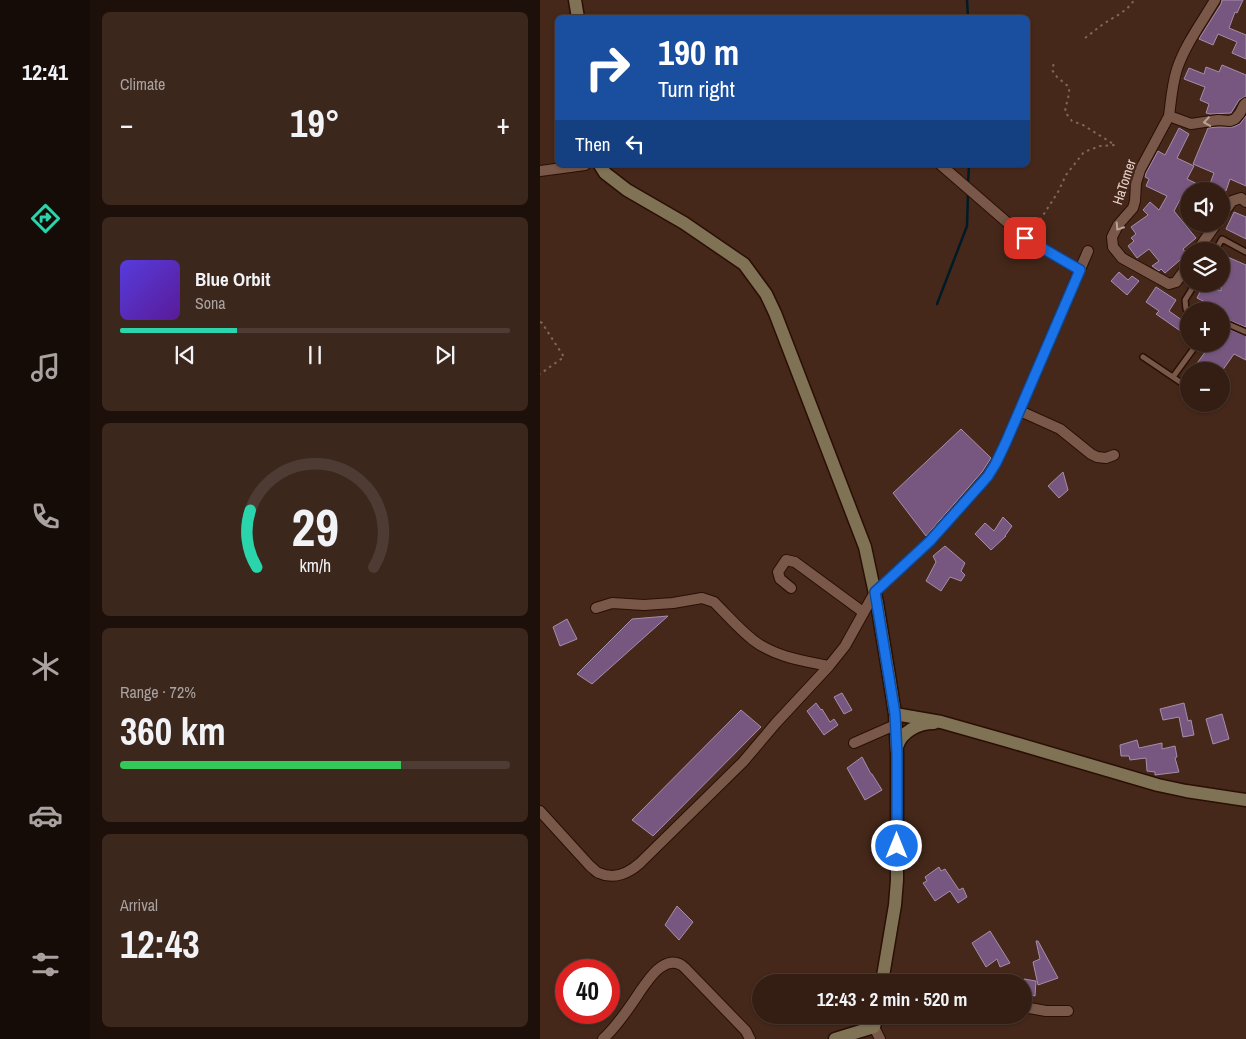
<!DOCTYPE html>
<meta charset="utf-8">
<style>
:root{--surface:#341e14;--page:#3c271d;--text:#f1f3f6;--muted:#a9a2a0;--line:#4e3c34;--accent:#2ad5ac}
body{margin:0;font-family:"Archivo Narrow",sans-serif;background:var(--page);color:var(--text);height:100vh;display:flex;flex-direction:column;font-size:19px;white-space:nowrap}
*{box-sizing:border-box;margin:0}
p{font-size:16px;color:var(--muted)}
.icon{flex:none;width:28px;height:28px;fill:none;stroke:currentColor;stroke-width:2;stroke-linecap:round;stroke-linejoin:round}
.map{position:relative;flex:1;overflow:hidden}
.details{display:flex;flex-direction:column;gap:12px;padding:12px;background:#1d100b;width:450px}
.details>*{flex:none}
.top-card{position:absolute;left:15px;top:15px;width:475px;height:152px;border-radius:8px;box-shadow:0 1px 4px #0004,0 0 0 1px var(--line);background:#1a4fa0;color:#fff;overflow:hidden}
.controls{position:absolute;left:640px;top:182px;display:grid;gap:10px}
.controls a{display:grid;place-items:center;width:50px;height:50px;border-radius:50%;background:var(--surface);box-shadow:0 1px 4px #0004,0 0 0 1px var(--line);font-size:25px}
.speed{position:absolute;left:15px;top:959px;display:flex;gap:10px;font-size:25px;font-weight:700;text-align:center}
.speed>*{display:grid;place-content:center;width:65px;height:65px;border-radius:50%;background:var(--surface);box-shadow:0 1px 4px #0004,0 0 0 1px var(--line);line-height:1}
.speed .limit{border:8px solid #d22;background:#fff;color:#111}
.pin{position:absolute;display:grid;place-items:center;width:42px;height:42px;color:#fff;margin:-21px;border-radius:10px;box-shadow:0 2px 8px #0006}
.me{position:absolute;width:55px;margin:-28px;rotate:0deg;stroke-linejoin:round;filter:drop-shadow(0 0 4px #0008)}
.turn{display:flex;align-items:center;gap:18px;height:105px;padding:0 20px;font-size:22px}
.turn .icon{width:65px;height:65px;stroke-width:2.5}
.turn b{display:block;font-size:35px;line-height:42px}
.then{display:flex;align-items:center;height:48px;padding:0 20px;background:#0003;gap:10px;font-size:19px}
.big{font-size:38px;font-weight:700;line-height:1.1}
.details .card{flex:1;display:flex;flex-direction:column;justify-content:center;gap:8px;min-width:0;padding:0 18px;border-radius:8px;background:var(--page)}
.details .dial{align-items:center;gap:0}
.dial svg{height:130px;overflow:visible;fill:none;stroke:var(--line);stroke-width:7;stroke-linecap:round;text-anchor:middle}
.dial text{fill:var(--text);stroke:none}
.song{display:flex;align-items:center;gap:15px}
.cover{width:60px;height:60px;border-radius:8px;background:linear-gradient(135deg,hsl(250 70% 55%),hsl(270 70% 35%))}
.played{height:5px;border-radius:2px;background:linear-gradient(90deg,var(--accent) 30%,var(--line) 30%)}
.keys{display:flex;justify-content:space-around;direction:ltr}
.heat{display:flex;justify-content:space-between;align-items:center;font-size:28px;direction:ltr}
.charge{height:8px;border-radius:4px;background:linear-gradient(90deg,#34c759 72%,var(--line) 0)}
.trip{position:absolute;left:212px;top:974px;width:280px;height:50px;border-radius:25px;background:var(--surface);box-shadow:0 1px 4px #0004,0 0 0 1px var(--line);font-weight:700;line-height:50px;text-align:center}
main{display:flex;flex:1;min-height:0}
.dock{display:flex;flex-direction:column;width:90px;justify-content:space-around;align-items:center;background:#150c08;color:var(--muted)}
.dock .icon{width:35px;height:35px}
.dock .selected{color:var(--accent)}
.dock b{font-size:22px;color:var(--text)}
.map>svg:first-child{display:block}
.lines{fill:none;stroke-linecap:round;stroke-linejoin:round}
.stream{stroke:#001b28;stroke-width:2.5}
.building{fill:#775780;stroke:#a58eab}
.lane-casing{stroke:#2a0f04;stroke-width:8}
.street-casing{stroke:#2a0f04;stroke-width:12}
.secondary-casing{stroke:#2a0f04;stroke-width:15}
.path{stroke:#80665b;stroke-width:2;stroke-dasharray:2.5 4;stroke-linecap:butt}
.lane{stroke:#795849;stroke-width:5}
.street{stroke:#795849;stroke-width:10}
.secondary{stroke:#7f7255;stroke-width:12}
.oneway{stroke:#bba297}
.route-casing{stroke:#114b97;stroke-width:12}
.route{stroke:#1a73e8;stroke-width:9}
.labels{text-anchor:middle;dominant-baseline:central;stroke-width:5;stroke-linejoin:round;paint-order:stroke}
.street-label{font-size:14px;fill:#e7d3cb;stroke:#45281a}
</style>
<main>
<nav class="dock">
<b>12:41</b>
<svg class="icon selected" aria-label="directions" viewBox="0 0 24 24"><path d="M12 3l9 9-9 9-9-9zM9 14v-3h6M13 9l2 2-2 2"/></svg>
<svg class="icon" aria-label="music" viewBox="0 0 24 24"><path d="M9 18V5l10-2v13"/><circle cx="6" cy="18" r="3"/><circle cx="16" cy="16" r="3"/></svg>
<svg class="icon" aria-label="phone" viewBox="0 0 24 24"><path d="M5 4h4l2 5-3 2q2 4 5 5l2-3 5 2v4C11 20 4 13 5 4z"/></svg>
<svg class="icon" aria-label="climate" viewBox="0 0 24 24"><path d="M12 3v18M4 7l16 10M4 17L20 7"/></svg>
<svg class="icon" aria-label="car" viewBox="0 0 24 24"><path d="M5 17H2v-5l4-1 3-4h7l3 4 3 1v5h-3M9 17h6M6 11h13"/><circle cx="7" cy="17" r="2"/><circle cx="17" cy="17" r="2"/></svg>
<svg class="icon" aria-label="filters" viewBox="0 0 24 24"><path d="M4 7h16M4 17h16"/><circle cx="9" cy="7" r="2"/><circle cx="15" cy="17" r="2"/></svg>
</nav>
<section class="details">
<div class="card"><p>Climate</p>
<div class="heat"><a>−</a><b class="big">19°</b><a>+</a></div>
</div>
<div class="card">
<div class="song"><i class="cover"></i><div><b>Blue Orbit</b><p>Sona</p></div></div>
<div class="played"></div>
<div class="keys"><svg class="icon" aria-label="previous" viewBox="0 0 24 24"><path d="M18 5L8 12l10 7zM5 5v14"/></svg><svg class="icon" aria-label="pause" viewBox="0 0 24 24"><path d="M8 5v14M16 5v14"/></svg><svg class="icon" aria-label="next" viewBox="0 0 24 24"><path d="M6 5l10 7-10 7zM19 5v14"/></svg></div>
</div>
<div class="card dial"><svg viewBox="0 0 100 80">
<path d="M14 69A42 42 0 1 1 86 69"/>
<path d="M14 69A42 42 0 0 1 10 34" stroke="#2ad5ac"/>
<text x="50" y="56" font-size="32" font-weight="700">29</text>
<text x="50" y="72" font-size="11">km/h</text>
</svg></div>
<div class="card"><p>Range · 72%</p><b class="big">360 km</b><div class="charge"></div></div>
<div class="card"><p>Arrival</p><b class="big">12:43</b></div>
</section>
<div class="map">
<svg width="706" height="1039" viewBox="0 0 706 1039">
<rect width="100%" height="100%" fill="#45281a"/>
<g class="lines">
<!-- stream -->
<path class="stream" d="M427 0 428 18
M428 183 429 165
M397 304 427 226 428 194"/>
</g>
<!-- building -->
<path class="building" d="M682 0H703L697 13 695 12 689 28 706 35V59L692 53 697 42 678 34 673 45 659 39 681 4Z
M682 65 706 75V96L699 100 691 113 670 114 666 113 669 104 660 100 665 87 644 79 649 68 664 74 666 67 679 72Z
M706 116V186L690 179 686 191H649V200L642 196 634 211 656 238 643 249 647 254 625 273 621 269 619 271 612 266 619 261 609 249 597 258 588 246 594 241 591 238 596 234 591 227 608 215 603 210 610 202 619 210 627 196 606 186 609 179 605 177 606 173 618 151 625 155 639 128 649 134 637 158 654 166 647 179 668 189 674 173 653 164 668 128 678 127H693L700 124Z
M694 212 706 217V239L686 229Z
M683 255 706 265V327L686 319 687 317 681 315V310L657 298 664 284 681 291V259Z
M579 272 588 280 592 276 599 281 587 295 571 281Z
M616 287 636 300 629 311 649 325V337L616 314 619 311 606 302Z
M682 326 706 336V360L694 354 682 371H662L655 366 671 344H681V328Z
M421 429 451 458 442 472 386 536 353 493Z
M523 472 528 490 519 498 508 486Z
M463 517 472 526 465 536H466L451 550 435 534 445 523 454 531Z
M405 546 425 563 421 571 425 575 421 581 410 577 401 591 386 581 396 562 393 556Z
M128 616 52 684 37 674 92 619Z
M27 619 37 639 20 646 13 627Z
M302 693 312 710 304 714 294 697Z
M276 703 281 710 282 709 290 722 294 719 298 725 284 735 267 711Z
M644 703 648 721 651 720 654 735 643 737 639 717 623 720 620 709Z
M201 710 221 727 113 836 92 820Z
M682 714 689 739 673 744 666 719Z
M597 740 599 748 622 743V749L635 746 637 757 635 758 639 772 615 775V772L607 771 606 758 590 760 589 756H581L580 745Z
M322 757 331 774H332L342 790 325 800 307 768Z
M399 867 401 871 405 869 419 890 423 888 427 897 418 903 410 891 395 901 383 883 387 881 385 877Z
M137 906 153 922 139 940 125 925Z
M450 931 470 963 460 967 457 959 446 967 432 943Z
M496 941H498L518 978 498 985 493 962 500 959Z
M484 979 496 981 495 996 484 993Z"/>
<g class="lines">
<defs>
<path id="lane" d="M661 224 671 230
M675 251 682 239 706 252
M649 311 646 309 645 300 655 284
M681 321 706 332
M603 357 649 388
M633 377 657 344"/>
<path id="street" d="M629 116C631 101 632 85 637 69 645 45 662 22 675 0
M401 165 485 238 540 270
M0 171 45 165
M681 217 692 201 701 198 706 202
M657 251 676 224
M649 264 636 282 629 284 582 258 573 247 572 237 578 225 593 208 595 201 596 183 600 170 629 116 651 124 678 120 690 121 695 119 700 113 704 105 706 103
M480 411 520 429 551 454 557 457 566 458 574 455
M251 588 240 579 238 572 246 560 255 562 323 612
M56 608 72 603 104 605 133 603 162 598 174 602C187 615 199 629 213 640 235 657 264 661 289 666
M314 743 355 725
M0 811 50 866C53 868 56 872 59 873 74 880 89 873 100 863L203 762 236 723 289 666 305 646 335 592 390 541 441 484 448 476 456 463 466 442 548 251
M484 1007 506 1011H528
M334 1027 340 1039
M63 1039C78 1025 90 1007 101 990 107 982 113 972 121 967 130 961 138 961 145 968L206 1031 210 1039"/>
<path id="secondary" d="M35 0 38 18
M60 165 65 173 87 190 144 223 204 264 226 294 235 313 325 547 337 603 350 682 355 714 357 754V880L355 905 342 982
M355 714 401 722 468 741 618 785 646 791 706 800
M357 747C361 732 378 723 394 723
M295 1039 334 1027 337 1015"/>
</defs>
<!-- lane casing -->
<use href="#lane" class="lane-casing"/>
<!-- street casing -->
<use href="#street" class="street-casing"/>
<!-- secondary casing -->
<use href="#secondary" class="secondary-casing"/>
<!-- path -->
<path class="path" d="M545 38C551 34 556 29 562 25 573 17 587 12 594 0
M493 231 518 192 526 175 544 152 560 146 575 145 543 125 532 121 525 112C526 103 530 95 529 87L517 77 512 70 514 63
M0 322 2 323 24 357 0 374"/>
<!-- lane -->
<use href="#lane" class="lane"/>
<!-- street -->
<use href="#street" class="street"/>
<!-- secondary -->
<use href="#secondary" class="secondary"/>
</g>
<!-- one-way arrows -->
<defs><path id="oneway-chevron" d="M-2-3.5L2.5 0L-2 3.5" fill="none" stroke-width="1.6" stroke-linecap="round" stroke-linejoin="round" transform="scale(1.25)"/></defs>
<g class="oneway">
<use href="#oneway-chevron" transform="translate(667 122) rotate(172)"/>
<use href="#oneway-chevron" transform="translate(579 227) rotate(123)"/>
</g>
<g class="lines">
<defs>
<path id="route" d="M357 846V754L355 714 335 592 390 541 441 484 448 476 456 463 466 442 540 270 485 238"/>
</defs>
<!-- route casing -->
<use href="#route" class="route-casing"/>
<!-- route -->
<use href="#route" class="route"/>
</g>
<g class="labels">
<!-- street labels -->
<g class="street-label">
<text transform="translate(584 182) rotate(-72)">HaTomer</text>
</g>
</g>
</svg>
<div class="controls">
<a><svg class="icon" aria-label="sound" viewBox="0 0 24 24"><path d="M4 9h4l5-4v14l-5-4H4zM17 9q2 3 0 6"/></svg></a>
<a><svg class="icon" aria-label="layers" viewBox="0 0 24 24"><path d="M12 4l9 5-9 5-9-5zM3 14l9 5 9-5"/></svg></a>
<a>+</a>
<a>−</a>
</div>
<div class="speed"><div class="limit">40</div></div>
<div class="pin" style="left:485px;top:238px;background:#d93025"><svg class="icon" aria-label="arrive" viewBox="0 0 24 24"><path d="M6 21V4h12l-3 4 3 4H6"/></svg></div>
<svg class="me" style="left:357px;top:846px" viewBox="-20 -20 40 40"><circle r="17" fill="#1a73e8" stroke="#fff" stroke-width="3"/><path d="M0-11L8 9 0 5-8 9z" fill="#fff"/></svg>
<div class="trip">12:43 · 2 min · 520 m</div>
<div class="top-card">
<div class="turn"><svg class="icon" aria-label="right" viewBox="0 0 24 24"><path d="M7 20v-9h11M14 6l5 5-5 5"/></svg><div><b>190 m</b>Turn right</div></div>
<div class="then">Then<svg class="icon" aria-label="left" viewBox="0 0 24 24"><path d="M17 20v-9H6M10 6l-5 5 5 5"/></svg></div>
</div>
</div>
</main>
